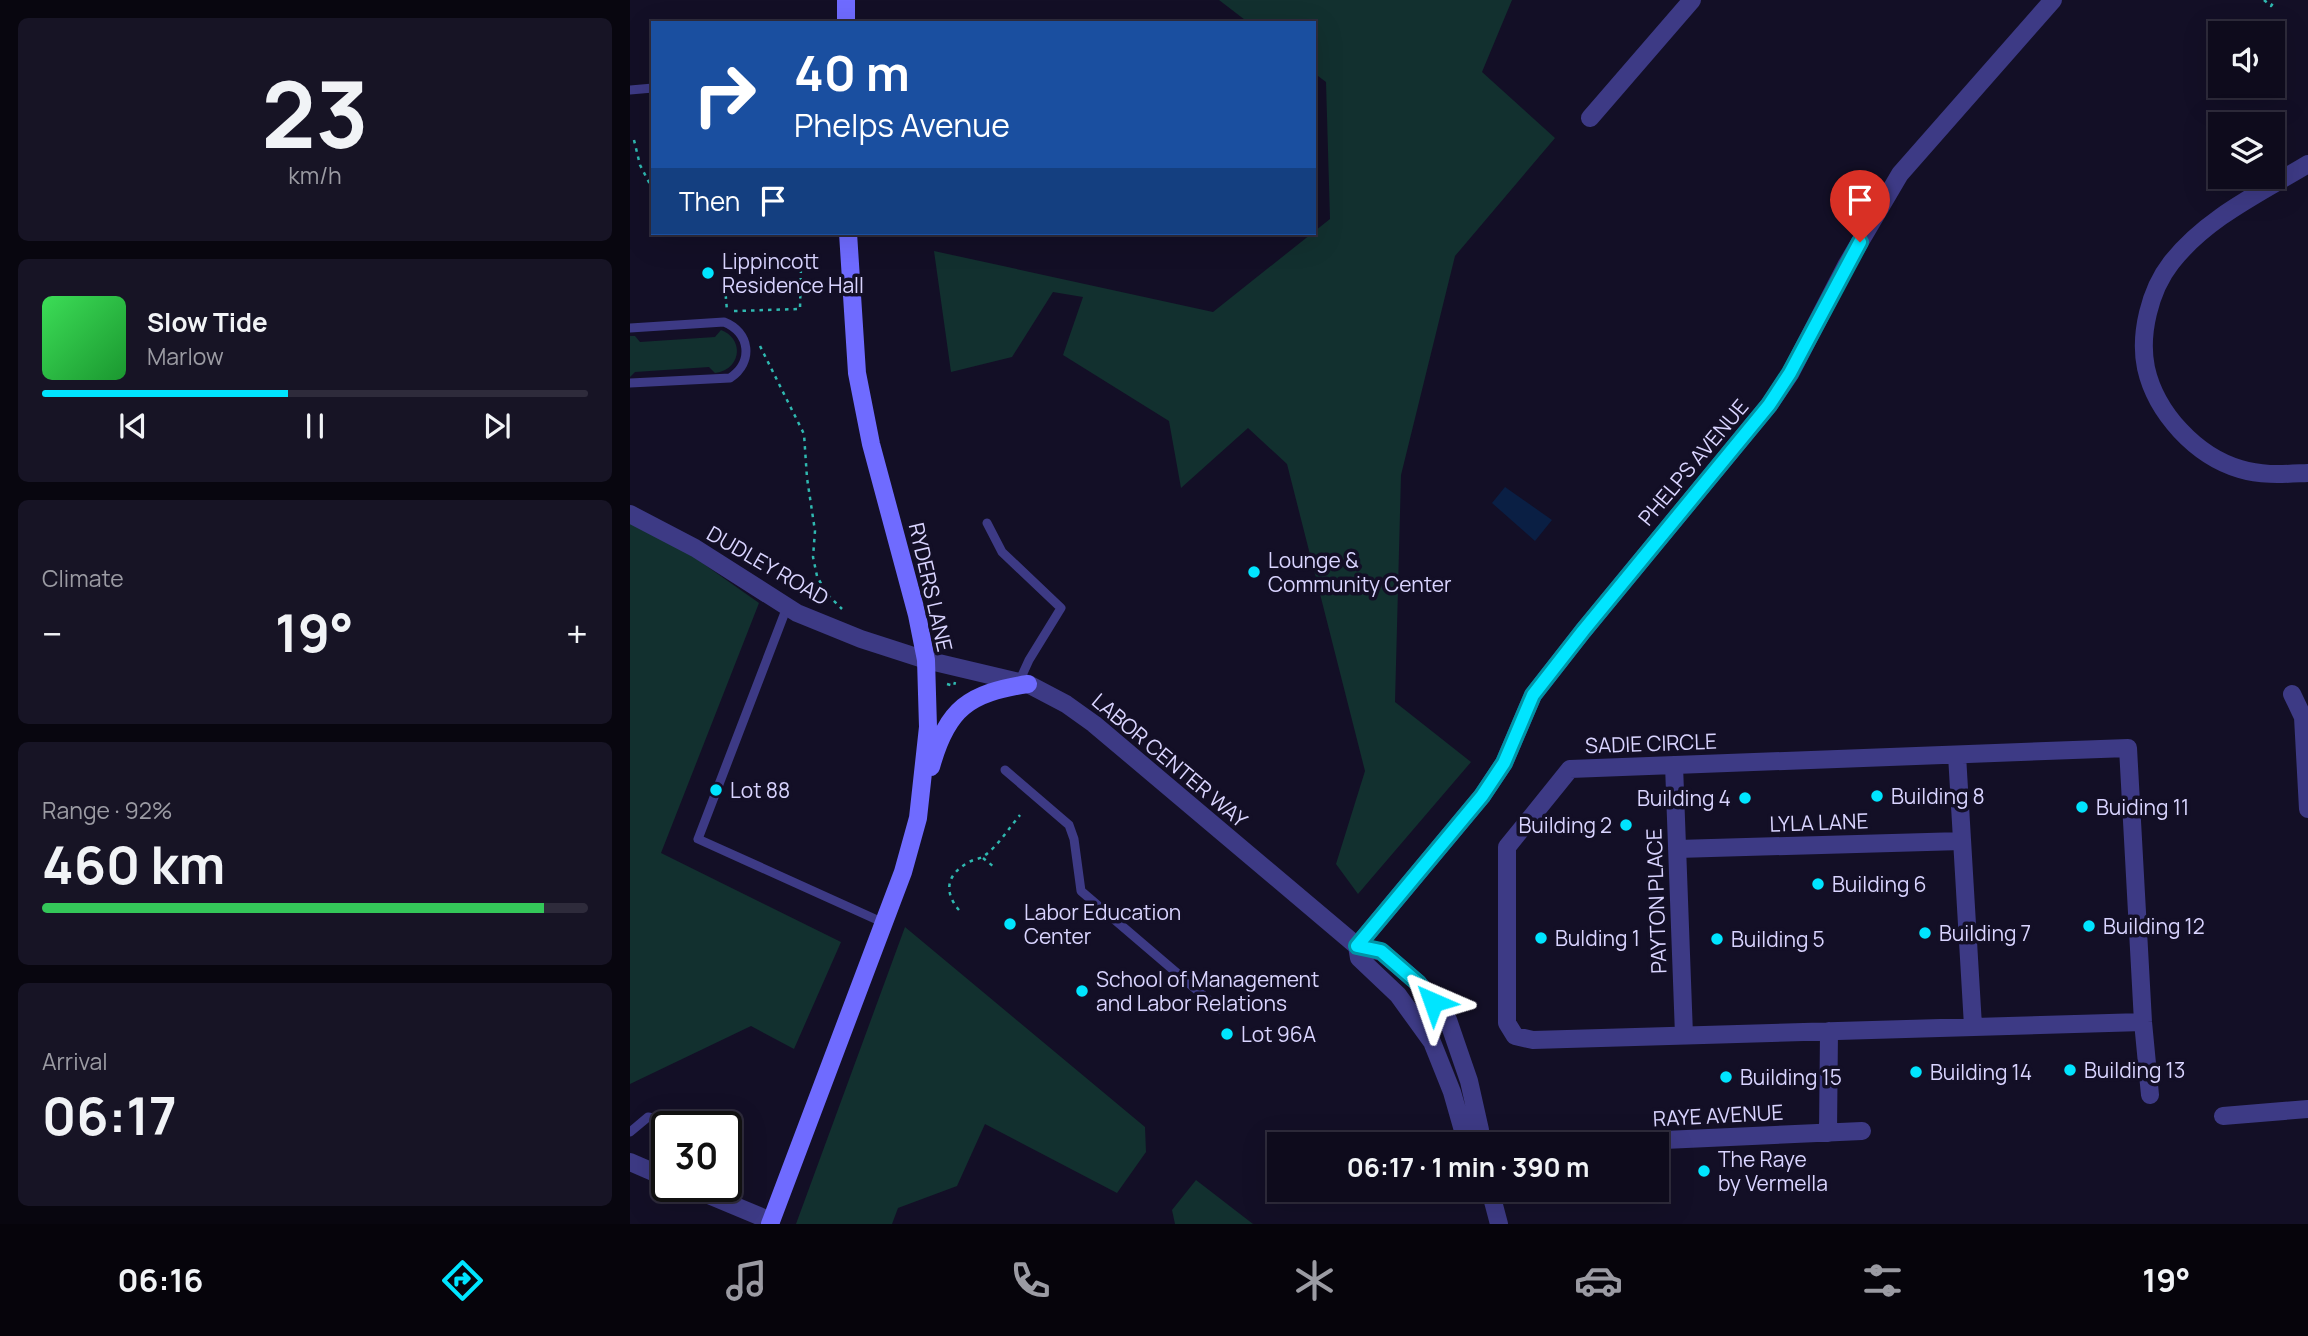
<!DOCTYPE html>
<meta charset="utf-8">
<style>
:root{--surface:#0e0b1c;--page:#171425;--text:#f1f3f6;--muted:#9b9ba3;--line:#2e2b3b;--accent:#00e5ff}
body{margin:0;font-family:Manrope,sans-serif;background:var(--page);color:var(--text);height:100vh;display:flex;flex-direction:column;font-size:26px;white-space:nowrap}
*{box-sizing:border-box;margin:0}
p{font-size:23px;color:var(--muted)}
.icon{flex:none;width:38px;height:38px;fill:none;stroke:currentColor;stroke-width:2;stroke-linecap:round;stroke-linejoin:round}
.map{position:relative;flex:1;overflow:hidden}
.details{display:flex;flex-direction:column;gap:18px;padding:18px;background:#08060f;width:630px}
.details>*{flex:none}
.banner{position:absolute;left:21px;top:21px;width:665px;height:214px;border-radius:0px;box-shadow:0 7px 28px #0002,0 0 0 2px var(--line);background:#1a4fa0;color:#fff;overflow:hidden}
.fabs{position:absolute;left:1578px;top:21px;display:grid;gap:14px}
.fabs a{display:grid;place-items:center;width:77px;height:77px;border-radius:0px;background:var(--surface);box-shadow:0 7px 28px #0002,0 0 0 2px var(--line);font-size:35px}
.speed{position:absolute;left:21px;top:1111px;display:flex;gap:14px;font-size:35px;font-weight:700;text-align:center}
.speed>*{display:grid;place-content:center;width:91px;height:91px;border-radius:50%;background:var(--surface);box-shadow:0 7px 28px #0002,0 0 0 2px var(--line);line-height:1}
.speed .limit{border:4px solid #111;border-radius:10px;background:#fff;color:#111}
.pin{position:absolute;display:grid;place-items:center;width:60px;height:60px;color:#fff;margin:-72px -30px;border-radius:50% 50% 50% 0;rotate:-45deg;box-shadow:0 0 7px #0007}
.pin .icon{rotate:45deg}
.me{position:absolute;width:77px;margin:-38px;rotate:317deg;stroke-linejoin:round;filter:drop-shadow(0 0 5px #0008)}
.turn{display:flex;align-items:center;gap:24px;height:147px;padding:0 28px;font-size:32px}
.turn .icon{width:91px;height:91px;stroke-width:2.5}
.turn b{display:block;font-size:49px;line-height:60px}
.then{display:flex;align-items:center;height:66px;padding:0 28px;background:#0003;gap:14px;font-size:26px}
.big{font-size:52px;font-weight:700;line-height:1.1}
.details .card{flex:1;display:flex;flex-direction:column;justify-content:center;gap:10px;min-width:0;padding:0 24px;border-radius:10px;background:var(--page)}
.details .dial{align-items:center;gap:0}
.dial b{font-size:91px;line-height:1}
.song{display:flex;align-items:center;gap:21px}
.cover{width:84px;height:84px;border-radius:10px;background:linear-gradient(135deg,hsl(130 70% 55%),hsl(130 70% 35%))}
.played{height:7px;border-radius:4px;background:linear-gradient(90deg,var(--accent) 45%,var(--line) 45%)}
.keys{display:flex;justify-content:space-around;direction:ltr}
.heat{display:flex;justify-content:space-between;align-items:center;font-size:38px;direction:ltr}
.charge{height:10px;border-radius:5px;background:linear-gradient(90deg,#34c759 92%,var(--line) 0)}
.trip{position:absolute;left:637px;top:1132px;width:402px;height:70px;border-radius:0px;background:var(--surface);box-shadow:0 7px 28px #0002,0 0 0 2px var(--line);font-weight:700;line-height:70px;text-align:center}
.menu{display:flex;height:112px;justify-content:space-around;align-items:center;background:#06040b;color:var(--muted)}
.menu .icon{width:49px;height:49px}
.menu .active{color:var(--accent)}
.menu b{font-size:32px;color:var(--text)}
main{display:flex;flex:1;min-height:0}
.map>svg:first-child{display:block}
.green{fill:#12302f}
.water{fill:#0a1f44}
.lines{fill:none;stroke-linecap:round;stroke-linejoin:round}
.path{stroke:#2fb8b0;stroke-width:2.5;stroke-dasharray:3.5 5;stroke-linecap:butt}
.service{stroke:#3d3a85;stroke-width:9}
.minor{stroke:#3d3a85;stroke-width:18}
.secondary{stroke:#6f6bff;stroke-width:18}
.route-casing{stroke:#0095a6;stroke-width:18}
.route{stroke:#00e5ff;stroke-width:12}
.poi-dot{fill:#00e5ff;stroke:#130f26;stroke-width:2.5}
.labels{text-anchor:middle;dominant-baseline:central;stroke-width:7;stroke-linejoin:round;paint-order:stroke}
.poi-label{font-size:21px;fill:#d9d4ff;stroke:#130f26;text-anchor:start}
.street-label{font-size:21px;fill:#d9d4ff;stroke:#130f26}
</style>
<main>
<section class="details">
<div class="card dial"><b>23</b><p>km/h</p></div>
<div class="card">
<div class="song"><i class="cover"></i><div><b>Slow Tide</b><p>Marlow</p></div></div>
<div class="played"></div>
<div class="keys"><svg class="icon" aria-label="previous" viewBox="0 0 24 24"><path d="M18 5L8 12l10 7zM5 5v14"/></svg><svg class="icon" aria-label="pause" viewBox="0 0 24 24"><path d="M8 5v14M16 5v14"/></svg><svg class="icon" aria-label="next" viewBox="0 0 24 24"><path d="M6 5l10 7-10 7zM19 5v14"/></svg></div>
</div>
<div class="card"><p>Climate</p>
<div class="heat"><a>−</a><b class="big">19°</b><a>+</a></div>
</div>
<div class="card"><p>Range · 92%</p><b class="big">460 km</b><div class="charge"></div></div>
<div class="card"><p>Arrival</p><b class="big">06:17</b></div>
</section>
<div class="map">
<svg width="1678" height="1224" viewBox="0 0 1678 1224">
<rect width="100%" height="100%" fill="#130f26"/>
<!-- green -->
<path class="green" d="M589 0H882L852 72 925 138 825 256 771 475 765 702 841 762 728 894 706 864 735 771 657 464 618 428 551 488 539 421 433 355 453 297 423 292 382 357 321 372 304 251 583 312 700 219 696 82 684 73V23H619Z
M91 330C115 339 111 370 85 373L79 367 5 372 0 377V336H5L10 342 85 337Z
M0 512 129 603 31 853 211 942 164 1049 121 1026 0 1084Z
M275 927 515 1127 516 1152 487 1193 355 1124 327 1186 268 1208 262 1224H166Z
M566 1180 623 1224H545L542 1210Z"/>
<!-- water -->
<path class="water" d="M875 487 922 520 905 541 862 503Z"/>
<g class="lines">
<!-- path -->
<path class="path" d="M1634 0 1641 6 1645 0
M4 140 10 165 23 190
M95 287 97 311
M104 311 170 309 171 264 156 262
M130 346 174 434 177 478 185 531 183 557 187 576 196 593 212 609
M317 684 324 686 325 682
M353 858 364 867
M329 910C313 891 317 874 339 862 344 859 350 859 354 856 368 846 379 828 390 815"/>
<!-- service -->
<path class="service" d="M0 90 23 88
M0 328 94 322C120 332 124 362 100 378L0 383
M357 523 372 552 431 608 399 660 389 682
M157 607 68 839 254 923
M375 770 439 825 444 839 451 891 589 1009
M0 1132 18 1117 30 1119 42 1127"/>
<!-- minor -->
<path class="minor" d="M960 118 1062 0
M1678 164C1630 193 1576 218 1541 263 1520 290 1509 334 1516 368 1526 413 1566 456 1610 469 1633 476 1654 474 1678 473
M0 514 65 548 167 613 231 639 296 660 398 684 436 704 464 724 727 946 752 952 788 983 818 1020 839 1081 850 1130V1144
M1662 694 1673 717 1678 809
M1327 755 1343 1026
M1044 765 1054 1035
M1047 849 1332 841
M727 946 852 796 874 763 903 695 953 631 1139 405 1160 374 1217 264 1270 174 1423 0
M727 946 729 958 768 995 802 1042 822 1092 834 1134 845 1144
M1513 1022 903 1040 885 1036 877 1023V847L940 769 1498 748 1513 1022 1520 1095
M1593 1116 1678 1109
M1198 1133 1199 1031
M946 1144 1232 1131
M0 1162 37 1178
M57 1186 141 1221
M860 1190 869 1224"/>
<!-- secondary -->
<path class="secondary" d="M216 0V23
M301 767C317 708 339 693 398 684
M140 1224 273 872 288 818 298 727 296 660 287 615 241 444 227 373 218 233"/>
</g>
<g class="lines">
<defs>
<path id="route" d="M803 1002 788 983 751 951 727 946 852 796 874 763 903 695 953 631 1139 405 1160 373 1230 242"/>
</defs>
<!-- route casing -->
<use href="#route" class="route-casing"/>
<!-- route -->
<use href="#route" class="route"/>
</g>
<!-- markers -->
<g class="poi-dot">
<circle cx="78" cy="273" r="7"/>
<circle cx="624" cy="572" r="7"/>
<circle cx="86" cy="790" r="7"/>
<circle cx="1247" cy="796" r="7"/>
<circle cx="1115" cy="798" r="7"/>
<circle cx="1452" cy="807" r="7"/>
<circle cx="996" cy="825" r="7"/>
<circle cx="1188" cy="884" r="7"/>
<circle cx="380" cy="924" r="7"/>
<circle cx="1459" cy="926" r="7"/>
<circle cx="1295" cy="933" r="7"/>
<circle cx="911" cy="938" r="7"/>
<circle cx="1087" cy="939" r="7"/>
<circle cx="452" cy="991" r="7"/>
<circle cx="597" cy="1034" r="7"/>
<circle cx="1440" cy="1070" r="7"/>
<circle cx="1286" cy="1072" r="7"/>
<circle cx="1096" cy="1077" r="7"/>
<circle cx="1074" cy="1171" r="7"/>
</g>
<g class="labels">
<!-- poi labels -->
<g class="poi-label">
<text x="92" y="261">Lippincott<tspan x="92" dy="24">Residence Hall</tspan></text>
<text x="638" y="560">Lounge &amp;<tspan x="638" dy="24">Community Center</tspan></text>
<text x="100" y="790">Lot 88</text>
<text x="1261" y="796">Building 8</text>
<text x="1101" y="798" text-anchor="end">Building 4</text>
<text x="1466" y="807">Buiding 11</text>
<text x="982" y="825" text-anchor="end">Building 2</text>
<text x="1202" y="884">Building 6</text>
<text x="394" y="912">Labor Education<tspan x="394" dy="24">Center</tspan></text>
<text x="1473" y="926">Building 12</text>
<text x="1309" y="933">Building 7</text>
<text x="925" y="938">Bulding 1</text>
<text x="1101" y="939">Building 5</text>
<text x="466" y="979">School of Management<tspan x="466" dy="24">and Labor Relations</tspan></text>
<text x="611" y="1034">Lot 96A</text>
<text x="1454" y="1070">Building 13</text>
<text x="1300" y="1072">Building 14</text>
<text x="1110" y="1077">Building 15</text>
<text x="1088" y="1159">The Raye<tspan x="1088" dy="24">by Vermella</tspan></text>
</g>
<!-- street labels -->
<g class="street-label">
<text transform="translate(1063 462) rotate(-50)">PHELPS AVENUE</text>
<text transform="translate(138 565) rotate(30)">DUDLEY ROAD</text>
<text transform="translate(301 587) rotate(77)">RYDERS LANE</text>
<text transform="translate(1021 743) rotate(-2)">SADIE CIRCLE</text>
<text transform="translate(540 760) rotate(40)">LABOR CENTER WAY</text>
<text transform="translate(1189 822) rotate(-2)">LYLA LANE</text>
<text transform="translate(1026 901) rotate(-92)">PAYTON PLACE</text>
<text transform="translate(1088 1115) rotate(-3)">RAYE AVENUE</text>
</g>
</g>
</svg>
<div class="fabs">
<a><svg class="icon" aria-label="sound" viewBox="0 0 24 24"><path d="M4 9h4l5-4v14l-5-4H4zM17 9q2 3 0 6"/></svg></a>
<a><svg class="icon" aria-label="layers" viewBox="0 0 24 24"><path d="M12 4l9 5-9 5-9-5zM3 14l9 5 9-5"/></svg></a>
</div>
<div class="speed"><div class="limit">30</div></div>
<div class="pin" style="left:1230px;top:242px;background:#d93025"><svg class="icon" aria-label="arrive" viewBox="0 0 24 24"><path d="M6 21V4h12l-3 4 3 4H6"/></svg></div>
<svg class="me" style="left:803px;top:1002px" viewBox="-20 -20 40 40"><path d="M0-17L14 15 0 8-14 15z" fill="#00e5ff" stroke="#fff" stroke-width="4"/></svg>
<div class="trip">06:17 · 1 min · 390 m</div>
<div class="banner">
<div class="turn"><svg class="icon" aria-label="right" viewBox="0 0 24 24"><path d="M7 20v-9h11M14 6l5 5-5 5"/></svg><div><b>40 m</b>Phelps Avenue</div></div>
<div class="then">Then<svg class="icon" aria-label="arrive" viewBox="0 0 24 24"><path d="M6 21V4h12l-3 4 3 4H6"/></svg></div>
</div>
</div>
</main>
<nav class="menu">
<b>06:16</b>
<svg class="icon active" aria-label="directions" viewBox="0 0 24 24"><path d="M12 3l9 9-9 9-9-9zM9 14v-3h6M13 9l2 2-2 2"/></svg>
<svg class="icon" aria-label="music" viewBox="0 0 24 24"><path d="M9 18V5l10-2v13"/><circle cx="6" cy="18" r="3"/><circle cx="16" cy="16" r="3"/></svg>
<svg class="icon" aria-label="phone" viewBox="0 0 24 24"><path d="M5 4h4l2 5-3 2q2 4 5 5l2-3 5 2v4C11 20 4 13 5 4z"/></svg>
<svg class="icon" aria-label="climate" viewBox="0 0 24 24"><path d="M12 3v18M4 7l16 10M4 17L20 7"/></svg>
<svg class="icon" aria-label="car" viewBox="0 0 24 24"><path d="M5 17H2v-5l4-1 3-4h7l3 4 3 1v5h-3M9 17h6M6 11h13"/><circle cx="7" cy="17" r="2"/><circle cx="17" cy="17" r="2"/></svg>
<svg class="icon" aria-label="filters" viewBox="0 0 24 24"><path d="M4 7h16M4 17h16"/><circle cx="9" cy="7" r="2"/><circle cx="15" cy="17" r="2"/></svg>
<b>19°</b>
</nav>
